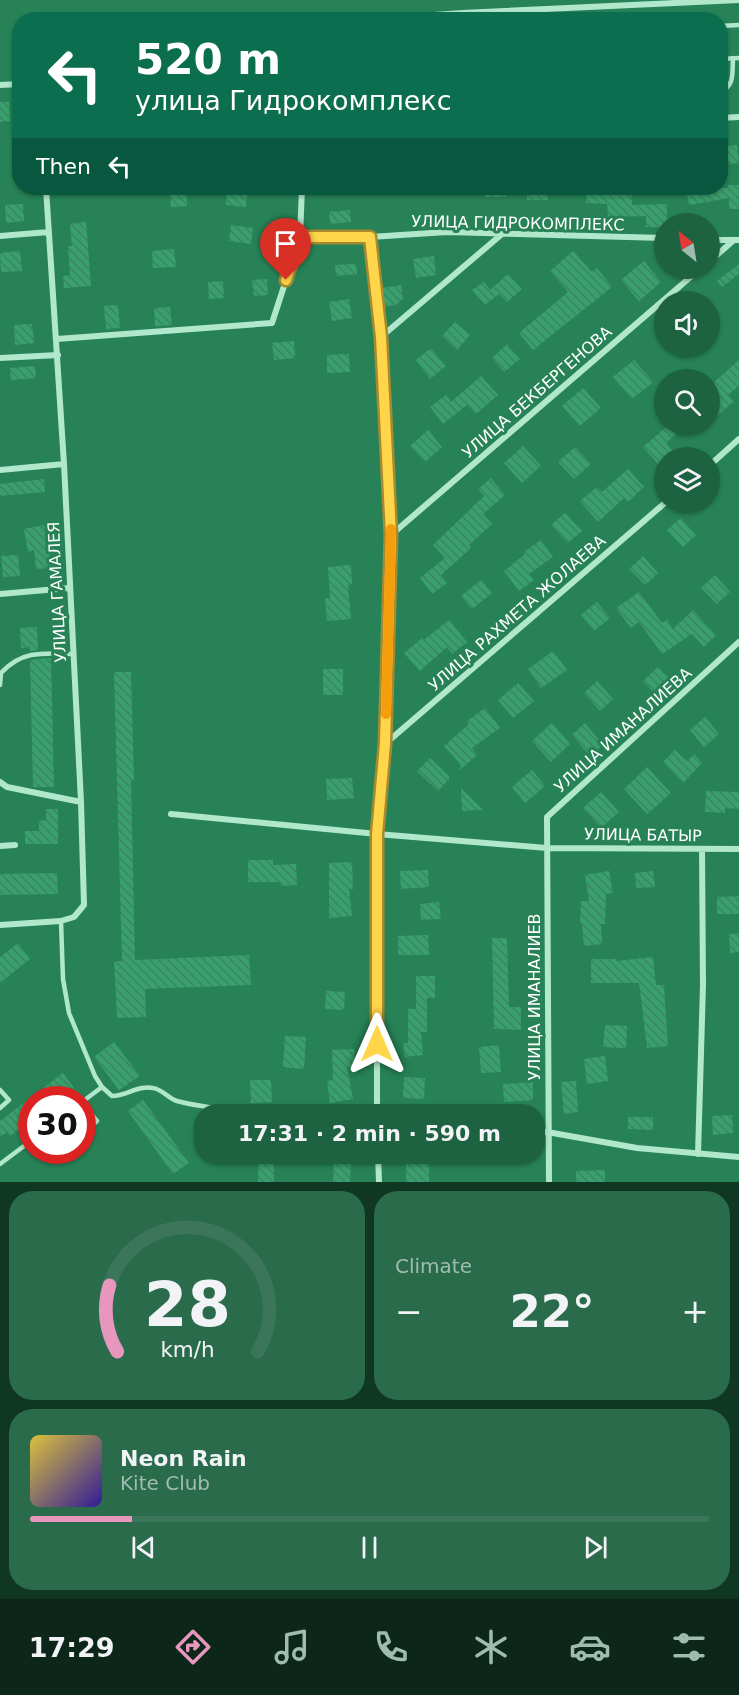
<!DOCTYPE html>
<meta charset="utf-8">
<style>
:root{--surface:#1d6241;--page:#2a6b4c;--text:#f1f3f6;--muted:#a0bcb1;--line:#3b765a;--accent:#e797bd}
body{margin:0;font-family:"DejaVu Sans",sans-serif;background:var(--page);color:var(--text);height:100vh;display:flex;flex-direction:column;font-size:22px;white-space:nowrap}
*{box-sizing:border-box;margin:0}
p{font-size:20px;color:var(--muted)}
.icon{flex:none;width:33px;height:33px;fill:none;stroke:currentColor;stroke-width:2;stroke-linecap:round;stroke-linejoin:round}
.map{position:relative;height:1182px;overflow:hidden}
.sheet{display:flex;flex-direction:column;gap:9px;padding:9px;background:#103624;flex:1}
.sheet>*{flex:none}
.hud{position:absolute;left:12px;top:12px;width:716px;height:183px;border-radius:24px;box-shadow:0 2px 4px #0004;background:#0b6e4f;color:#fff;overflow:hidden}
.needle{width:39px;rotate:330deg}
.controls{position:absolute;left:654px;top:213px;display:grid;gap:12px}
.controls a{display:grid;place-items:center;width:66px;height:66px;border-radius:50%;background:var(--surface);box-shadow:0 2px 4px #0004;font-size:30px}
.speed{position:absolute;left:18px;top:1086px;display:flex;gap:12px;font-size:30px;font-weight:700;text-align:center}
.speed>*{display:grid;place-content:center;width:78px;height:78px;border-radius:50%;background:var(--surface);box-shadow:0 2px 4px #0004;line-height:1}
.speed .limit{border:9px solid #d22;background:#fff;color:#111}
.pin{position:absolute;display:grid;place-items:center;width:51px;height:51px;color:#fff;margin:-62px -26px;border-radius:50% 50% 50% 0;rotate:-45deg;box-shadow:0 0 6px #0007}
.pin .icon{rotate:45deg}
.me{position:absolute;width:66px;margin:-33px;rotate:0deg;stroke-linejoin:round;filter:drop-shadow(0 0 4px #0008)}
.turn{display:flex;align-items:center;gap:21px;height:126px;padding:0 24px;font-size:27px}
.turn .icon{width:78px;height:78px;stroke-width:2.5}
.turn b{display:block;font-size:42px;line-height:51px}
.then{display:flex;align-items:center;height:57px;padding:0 24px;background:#0003;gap:12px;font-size:22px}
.big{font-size:45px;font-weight:700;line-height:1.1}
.sheet .widget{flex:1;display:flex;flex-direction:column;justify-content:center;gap:9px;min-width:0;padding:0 21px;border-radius:24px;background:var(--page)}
.sheet .dial{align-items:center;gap:0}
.dial svg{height:156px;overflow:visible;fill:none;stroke:var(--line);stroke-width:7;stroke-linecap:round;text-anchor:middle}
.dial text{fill:var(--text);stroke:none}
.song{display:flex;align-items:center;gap:18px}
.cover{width:72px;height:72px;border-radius:9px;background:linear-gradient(135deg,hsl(50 70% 55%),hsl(250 70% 35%))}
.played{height:6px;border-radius:3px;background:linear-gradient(90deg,var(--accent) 15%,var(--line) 15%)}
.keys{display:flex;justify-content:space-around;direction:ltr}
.heat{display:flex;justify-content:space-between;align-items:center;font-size:33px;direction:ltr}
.sheet .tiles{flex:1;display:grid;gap:9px;grid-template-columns:1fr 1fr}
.widget:last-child{grid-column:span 2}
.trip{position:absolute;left:194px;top:1104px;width:351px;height:60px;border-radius:24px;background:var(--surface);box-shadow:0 2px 4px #0004;font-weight:700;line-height:60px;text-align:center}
.tabs{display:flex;height:96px;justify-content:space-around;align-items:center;background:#0c271a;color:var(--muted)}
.tabs .icon{width:42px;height:42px}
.tabs .current{color:var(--accent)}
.tabs b{font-size:27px;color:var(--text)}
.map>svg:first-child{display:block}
.building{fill:url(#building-back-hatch)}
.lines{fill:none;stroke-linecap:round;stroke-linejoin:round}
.service{stroke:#b1e7cc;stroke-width:4.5}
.minor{stroke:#b1e7cc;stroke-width:6}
.route-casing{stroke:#a68a30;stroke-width:15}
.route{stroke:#ffd54a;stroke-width:10}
.slow{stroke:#f59e0b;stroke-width:10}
.labels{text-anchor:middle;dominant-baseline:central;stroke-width:6;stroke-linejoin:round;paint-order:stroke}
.street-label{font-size:16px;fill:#fff;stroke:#278357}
</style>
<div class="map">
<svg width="739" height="1182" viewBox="0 0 739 1182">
<defs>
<pattern id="building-back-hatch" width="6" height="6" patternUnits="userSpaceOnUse" patternTransform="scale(1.5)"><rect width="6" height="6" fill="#38a06c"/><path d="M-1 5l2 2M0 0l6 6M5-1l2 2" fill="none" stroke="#3f8361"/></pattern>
</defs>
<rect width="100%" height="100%" fill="#278357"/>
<!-- building -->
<path class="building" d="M0 102H9L10 121 0 122Z
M737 145 739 163 729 164V161L720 162V147Z
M728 185H739V209H729V198L689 205 686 188H728Z
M186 188 187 206 171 207 170 190Z
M485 188H506V197H485Z
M527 188H548V200H527Z
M587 188H603V191L631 190 632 205 667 204V224H664V227H646V216L608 217 607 204 586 203Z
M227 191 247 193 246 207 226 205Z
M23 204 24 221 6 223 5 205Z
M350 210 351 222 330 224 329 212Z
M86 222 91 286 64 288 63 276 70 275 68 246H72L70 224Z
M231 225 253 228 251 244 229 241Z
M174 249 176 267 153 268 152 251Z
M20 251 22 271 1 272 0 253Z
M573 251 592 272 597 268 612 287 533 350 519 333 568 292 550 271Z
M434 256 436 275 416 278 413 259Z
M644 261 661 282 639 301 621 280Z
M356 264 357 274 336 276 335 265Z
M739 264V274L722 287 717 281Z
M508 274 522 289 507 302 499 294 485 305 472 290 484 282 490 290Z
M267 279 268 295 254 296 252 280Z
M223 281 224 298 209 299 208 282Z
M401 285 403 299 396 305 383 307 381 288Z
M349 299 352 318 332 321 329 302Z
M118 305 120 328 106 329 104 306Z
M170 307 172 325 155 326 154 308Z
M455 322 470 335 457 350 442 336Z
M32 324 34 343 15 345 14 325Z
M294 341 295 358 274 360 272 343Z
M507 344 520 359 504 372 492 358Z
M431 348 446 366 430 379 416 360Z
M349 354 350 372 327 373V355Z
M634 360 653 382 632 399 613 377Z
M739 360V386L728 395 734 401 716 417 710 409V386Z
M35 366 36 378 11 380 10 368Z
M481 376 498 395 476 414 467 405 443 424 430 407 446 395 451 402Z
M583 388 601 408 580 426 562 406Z
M670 424H686L666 443 673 452 658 464 643 447Z
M428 430 442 447 425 462 410 446Z
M523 446 541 466 522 483 504 463Z
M575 447 591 464 574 479 558 462Z
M628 469 644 487 628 502 624 498 598 522 580 501 597 487 602 492Z
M491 478 505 495 483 514 492 524 469 545 471 548 441 575 447 583 432 594 420 578 445 558 433 545 484 496 478 489Z
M44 479 45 492 0 496V484Z
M565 513 582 531 568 543 551 525Z
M681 518 696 535 683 547 667 530Z
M44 525 52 568 36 569 34 550 28 552 24 529Z
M541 540 553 557 529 574 534 580 519 591 504 571 525 554 524 552Z
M18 555 20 576 3 577 1 556Z
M643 556 658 573 645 585 629 569Z
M351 565 352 584 348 585 351 619 327 621 325 598H330L328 567Z
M715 575 730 592 717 604 701 588Z
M481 580 492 593 472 609 461 596Z
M639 592 662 623 667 619 673 629 693 610 716 635 704 647 692 634 662 654 639 622 631 628 616 608Z
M597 602 610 618 594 631 581 615Z
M449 620 467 642 452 654 447 647 420 671 404 653 422 638 424 640Z
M37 627 38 650 30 651V647L21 648 20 628Z
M553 651 567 670 541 688 528 669Z
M51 658 54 787H33L30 660Z
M658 667 673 682 657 696 643 681Z
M323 669H343V695H323Z
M114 672H131L134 780H131L135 960 249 955 251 985 145 989 146 1017 117 1018 114 961H122Z
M597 681 613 699 600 711 584 693Z
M518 683 534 701 513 718 498 700Z
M485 708 500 728 472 748 477 755 460 770V764L444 746 469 724 467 721Z
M705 717 719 734 704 747 690 730Z
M552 723 570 744 551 762 532 741Z
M585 723 603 745 590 756 572 735Z
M675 750 687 761 694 754 702 763 683 783 663 762Z
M430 758 449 776V779L438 791 417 771Z
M647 767 671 793 647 814 624 789Z
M532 770 545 786 525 803 512 787Z
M352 778 354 798 327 800 326 779Z
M461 788 483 810 462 811Z
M706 791 739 792V809L725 808V813L705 812Z
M601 792 619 812 601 828 583 808Z
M46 809H58V844H25V831H39V821L46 820Z
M248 860H273V865L296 864 297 885 281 886V882H248Z
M352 862 353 889H349L352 916 329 918V863Z
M428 870 429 887 401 889 400 871Z
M609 871 613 893 606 894 605 924H601L602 944 584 946 582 923H580L581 901H589L585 875Z
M653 871 655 887 636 888 635 873Z
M57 873 58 894 0 895V874Z
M739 896V914H717V897Z
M439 902 441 919 421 920 420 904Z
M739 933V952L730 953 729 934Z
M428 935 429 955H398V936Z
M492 938H507L509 1007H521V1030L494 1029Z
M18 943 30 959 0 983V957Z
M653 957 656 985H664L668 1046 647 1048 639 983H591V959H616V961Z
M416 976H435V998H427V1032H421L423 1055 405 1057 403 1043H408V1009H416Z
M326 991 345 992 344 1010 325 1009Z
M605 1025 627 1026 626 1048 603 1047Z
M285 1036 306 1037 304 1069 283 1067Z
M114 1042 140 1076 119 1090 94 1057Z
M499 1045 501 1072 481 1073 479 1047Z
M354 1049 355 1067H347L353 1099 330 1103 327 1081 333 1080 332 1050Z
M605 1056 608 1081 587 1084 584 1059Z
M63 1073 74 1088 59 1100H32V1120L10 1136 7 1132 0 1137V1121Z
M404 1077 425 1078 424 1099 403 1098Z
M250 1080H271L272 1102 251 1103Z
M576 1081 578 1112 564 1114 561 1082Z
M533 1082V1100L504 1102 503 1084Z
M143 1100 189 1163 173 1174 128 1111Z
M732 1115 733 1133 713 1135 712 1116Z
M628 1117H653V1130L628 1129Z
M259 1154H274V1182H258Z
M406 1154H429V1182H406Z
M334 1162H351L350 1182H333Z
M605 1170V1182H576V1171Z"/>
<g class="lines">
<!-- service -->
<path class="service" d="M720 26 739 25
M720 59 739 58
M720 92C735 86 732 73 733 58
M0 685 1 673C22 650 44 653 73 654
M61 921 63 979 69 1013 95 1076 102 1087 112 1096C126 1096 138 1085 153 1088 162 1089 169 1099 177 1101 197 1107 218 1106 237 1114
M0 1090 9 1100 0 1108
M82 1102 102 1087
M82 1103 97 1121 82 1134
M50 1150 56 1157 63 1150
M0 1164 32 1140"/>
<!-- minor -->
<path class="minor" d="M365 20 462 13 739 0
M0 85 20 84
M720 118 739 117
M0 236 49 232
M300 237H370L447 232 664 238
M370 237 381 337
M710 240H739
M710 261 734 240
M57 339 272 323 300 237 302 188
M0 358 58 355
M710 465 739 439
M0 470 64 464
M391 535 701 268
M0 594 69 588
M385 744 666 502
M0 782 7 787 81 802
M171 814 377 834 547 848 739 849
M0 846 15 845
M0 925 61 921 74 917 84 905 81 802 64 464 46 188
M377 1114V834L385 744 391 535 381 337 502 234
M534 1132H547L637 1148 739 1157
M378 1154 379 1182
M698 1154 703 985 702 849
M549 1182 547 817 739 642"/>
</g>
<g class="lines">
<defs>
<path id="route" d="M286 280 300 237H370L381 337 391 535 385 744 377 834V1044"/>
</defs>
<!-- route casing -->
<use href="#route" class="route-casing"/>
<!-- route -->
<use href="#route" class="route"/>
<!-- slow -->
<path class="slow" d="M386 714 391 529"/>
</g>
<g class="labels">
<!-- street labels -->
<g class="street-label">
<text transform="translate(518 223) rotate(1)">УЛИЦА ГИДРОКОМПЛЕКС</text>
<text transform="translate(537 392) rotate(-41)">УЛИЦА БЕКБЕРГЕНОВА</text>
<text transform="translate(57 592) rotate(-93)">УЛИЦА ГАМАЛЕЯ</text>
<text transform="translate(517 613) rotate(-41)">УЛИЦА РАХМЕТА ЖОЛАЕВА</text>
<text transform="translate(623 730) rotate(-42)">УЛИЦА ИМАНАЛИЕВА</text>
<text transform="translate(643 835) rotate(1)">УЛИЦА БАТЫР</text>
<text transform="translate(534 997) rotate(-90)">УЛИЦА ИМАНАЛИЕВ</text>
</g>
</g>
</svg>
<div class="controls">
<a><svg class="needle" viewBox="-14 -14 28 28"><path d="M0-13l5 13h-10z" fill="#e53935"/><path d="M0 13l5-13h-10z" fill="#a0bcb1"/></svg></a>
<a><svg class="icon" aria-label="sound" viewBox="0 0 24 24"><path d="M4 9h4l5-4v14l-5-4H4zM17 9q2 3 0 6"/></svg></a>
<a><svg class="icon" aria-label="search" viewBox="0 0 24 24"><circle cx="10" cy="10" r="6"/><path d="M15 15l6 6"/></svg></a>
<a><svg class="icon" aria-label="layers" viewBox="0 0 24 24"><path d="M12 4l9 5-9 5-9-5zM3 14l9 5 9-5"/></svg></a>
</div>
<div class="speed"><div class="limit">30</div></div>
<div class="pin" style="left:286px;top:280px;background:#d93025"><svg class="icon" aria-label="arrive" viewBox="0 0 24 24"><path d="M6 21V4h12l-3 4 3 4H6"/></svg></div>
<svg class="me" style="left:377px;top:1044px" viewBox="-20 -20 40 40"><path d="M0-17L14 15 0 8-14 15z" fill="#ffd54a" stroke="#fff" stroke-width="4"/></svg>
<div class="trip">17:31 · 2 min · 590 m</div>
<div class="hud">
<div class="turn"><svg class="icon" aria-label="left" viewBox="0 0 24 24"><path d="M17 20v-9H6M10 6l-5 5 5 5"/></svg><div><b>520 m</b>улица Гидрокомплекс</div></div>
<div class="then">Then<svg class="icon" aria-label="left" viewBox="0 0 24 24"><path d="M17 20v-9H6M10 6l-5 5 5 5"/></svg></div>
</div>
</div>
<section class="sheet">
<div class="tiles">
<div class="widget dial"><svg viewBox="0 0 100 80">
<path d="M14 69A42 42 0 1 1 86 69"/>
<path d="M14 69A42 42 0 0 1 10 35" stroke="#e797bd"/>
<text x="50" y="56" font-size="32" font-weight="700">28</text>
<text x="50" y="72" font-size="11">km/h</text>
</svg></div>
<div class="widget"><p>Climate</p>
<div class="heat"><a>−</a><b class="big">22°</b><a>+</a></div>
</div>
<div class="widget">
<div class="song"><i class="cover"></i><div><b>Neon Rain</b><p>Kite Club</p></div></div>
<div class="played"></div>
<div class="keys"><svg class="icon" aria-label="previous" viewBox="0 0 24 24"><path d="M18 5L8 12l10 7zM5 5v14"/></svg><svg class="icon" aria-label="pause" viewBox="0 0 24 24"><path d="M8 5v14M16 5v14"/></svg><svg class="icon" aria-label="next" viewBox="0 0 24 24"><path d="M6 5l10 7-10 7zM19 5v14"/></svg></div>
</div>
</div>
</section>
<nav class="tabs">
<b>17:29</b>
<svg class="icon current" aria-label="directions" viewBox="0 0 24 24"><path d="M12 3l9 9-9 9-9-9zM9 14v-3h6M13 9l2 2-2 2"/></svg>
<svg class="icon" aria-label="music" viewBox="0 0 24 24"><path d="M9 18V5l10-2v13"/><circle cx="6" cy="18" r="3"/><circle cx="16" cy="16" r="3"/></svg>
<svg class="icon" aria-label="phone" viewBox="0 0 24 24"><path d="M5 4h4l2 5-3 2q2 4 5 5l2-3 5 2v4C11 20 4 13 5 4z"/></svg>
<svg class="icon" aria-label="climate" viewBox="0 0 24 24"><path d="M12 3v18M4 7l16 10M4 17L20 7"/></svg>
<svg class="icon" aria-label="car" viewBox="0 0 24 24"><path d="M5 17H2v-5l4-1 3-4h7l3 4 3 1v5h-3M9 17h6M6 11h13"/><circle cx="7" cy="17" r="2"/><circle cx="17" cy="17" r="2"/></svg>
<svg class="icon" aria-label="filters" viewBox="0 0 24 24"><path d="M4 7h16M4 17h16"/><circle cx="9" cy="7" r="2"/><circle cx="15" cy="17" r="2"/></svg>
</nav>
